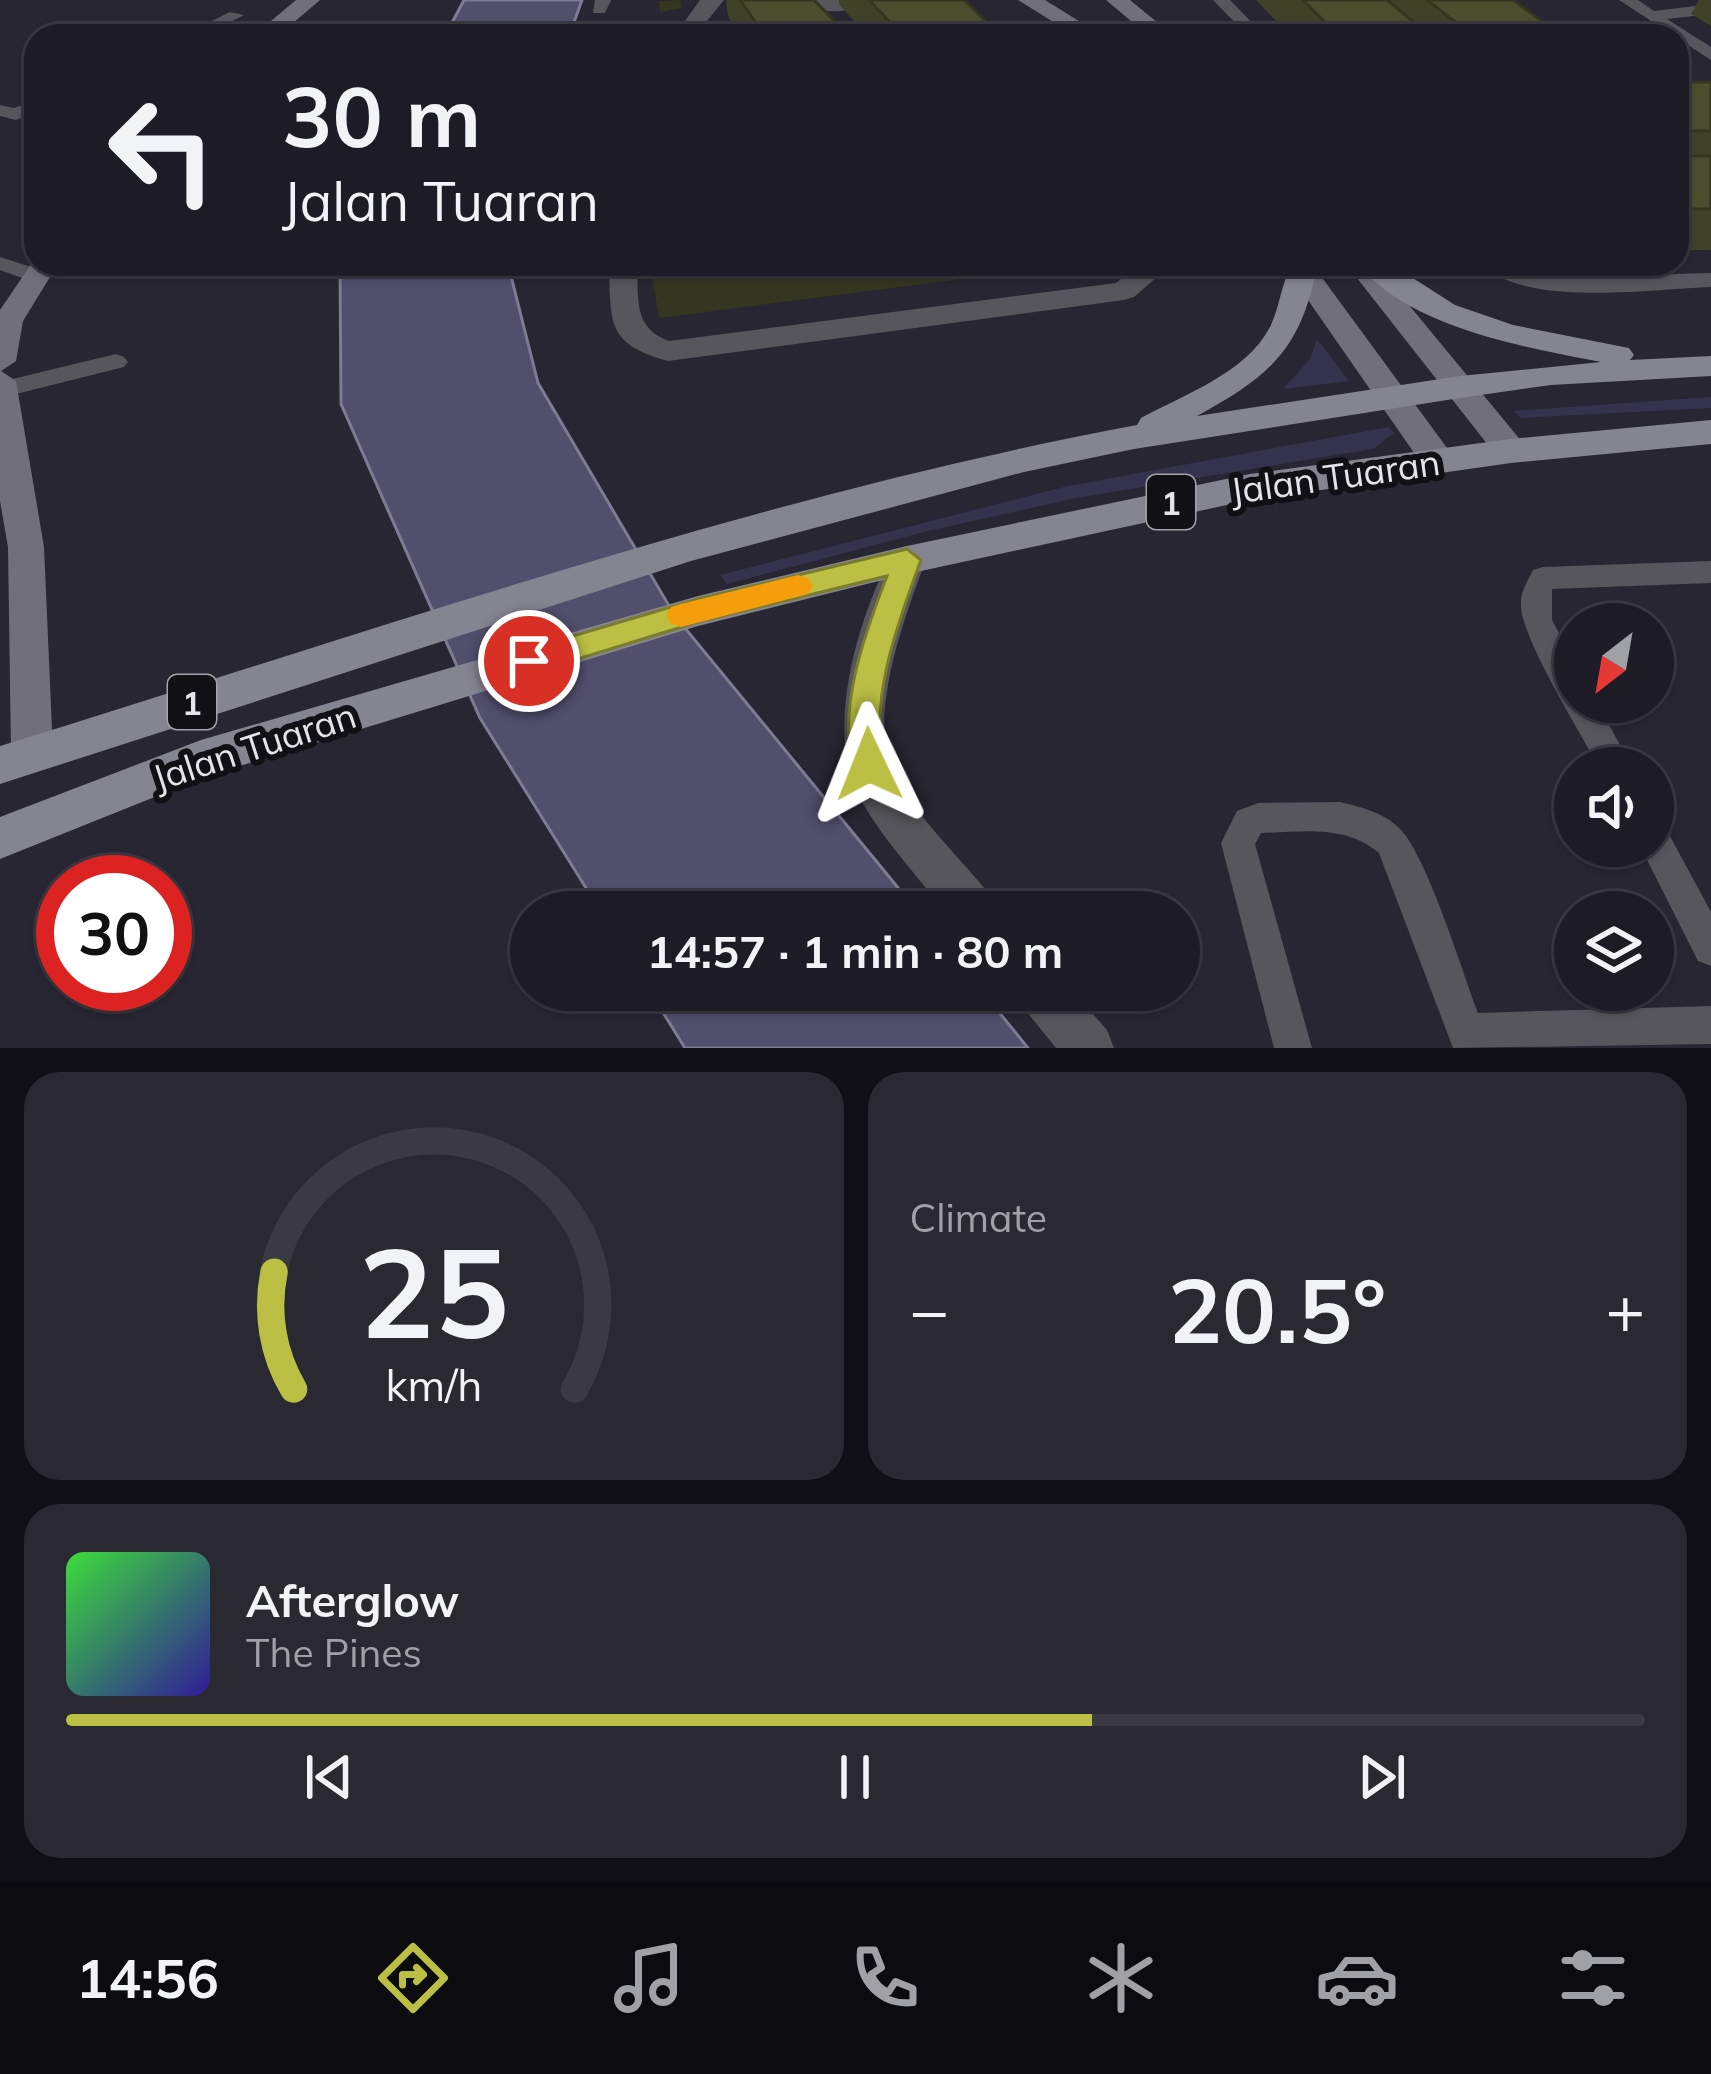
<!DOCTYPE html>
<meta charset="utf-8">
<style>
:root{--surface:#1d1c26;--page:#2a2932;--text:#f1f3f6;--muted:#a0a1a7;--line:#3b3a43;--accent:#bbc044}
body{margin:0;font-family:Mulish,sans-serif;background:var(--page);color:var(--text);height:100vh;display:flex;flex-direction:column;font-size:45px;white-space:nowrap}
*{box-sizing:border-box;margin:0}
p{font-size:39px;color:var(--muted)}
.icon{flex:none;width:66px;height:66px;fill:none;stroke:currentColor;stroke-width:2;stroke-linecap:round;stroke-linejoin:round}
.map{position:relative;height:1048px;overflow:hidden}
.sheet{display:flex;flex-direction:column;gap:24px;padding:24px;background:#100f15;flex:1}
.sheet>*{flex:none}
.top-card{position:absolute;left:24px;top:24px;width:1665px;height:252px;border-radius:36px;box-shadow:0 3px 9px #0004,0 0 0 3px var(--line);background:#1d1c26;color:var(--text);overflow:hidden}
.needle{width:78px;rotate:211deg}
.controls{position:absolute;left:1554px;top:603px;display:grid;gap:24px}
.controls a{display:grid;place-items:center;width:120px;height:120px;border-radius:50%;background:var(--surface);box-shadow:0 3px 9px #0004,0 0 0 3px var(--line);font-size:60px}
.speed{position:absolute;left:36px;top:855px;display:flex;gap:24px;font-size:60px;font-weight:700;text-align:center}
.speed>*{display:grid;place-content:center;width:156px;height:156px;border-radius:50%;background:var(--surface);box-shadow:0 3px 9px #0004,0 0 0 3px var(--line);line-height:1}
.speed .limit{border:18px solid #d22;background:#fff;color:#111}
.pin{position:absolute;display:grid;place-items:center;width:102px;height:102px;color:#fff;margin:-51px;border:6px solid #fff;border-radius:50%;box-shadow:0 3px 12px #0007}
.me{position:absolute;width:132px;margin:-66px;rotate:358deg;stroke-linejoin:round;filter:drop-shadow(0 0 9px #0008)}
.turn{display:flex;align-items:center;gap:42px;height:252px;padding:0 60px;font-size:54px}
.turn .icon{width:156px;height:156px;stroke-width:2.5}
.turn b{display:block;font-size:84px;line-height:102px}
.big{font-size:90px;font-weight:700;line-height:1.1}
.sheet .tile{flex:1;display:flex;flex-direction:column;justify-content:center;gap:18px;min-width:0;padding:0 42px;border-radius:36px;background:var(--page)}
.sheet .dial{align-items:center;gap:0}
.dial svg{height:312px;overflow:visible;fill:none;stroke:var(--line);stroke-width:7;stroke-linecap:round;text-anchor:middle}
.dial text{fill:var(--text);stroke:none}
.song{display:flex;align-items:center;gap:36px}
.cover{width:144px;height:144px;border-radius:18px;background:linear-gradient(135deg,hsl(120 70% 55%),hsl(250 70% 35%))}
.played{height:12px;border-radius:6px;background:linear-gradient(90deg,var(--accent) 65%,var(--line) 65%)}
.keys{display:flex;justify-content:space-around;direction:ltr}
.heat{display:flex;justify-content:space-between;align-items:center;font-size:66px;direction:ltr}
.sheet .tiles{flex:1;display:grid;gap:24px;grid-template-columns:1fr 1fr}
.tile:last-child{grid-column:span 2}
.trip{position:absolute;left:510px;top:891px;width:690px;height:120px;border-radius:60px;background:var(--surface);box-shadow:0 3px 9px #0004,0 0 0 3px var(--line);font-weight:700;line-height:120px;text-align:center}
.menu{display:flex;height:192px;justify-content:space-around;align-items:center;background:#0c0b0f;color:var(--muted)}
.menu .icon{width:84px;height:84px}
.menu .current{color:var(--accent)}
.menu b{font-size:54px;color:var(--text)}
.map>svg:first-child{display:block}
.green{fill:#35324d}
.water{fill:#514f6c;stroke:#7d7c92;stroke-width:3}
.lines{fill:none;stroke-linecap:round;stroke-linejoin:round}
.lane{fill:#56565c;fill-rule:evenodd}
.street{fill:#56565c;fill-rule:evenodd}
.secondary{fill:#71707a;fill-rule:evenodd}
.primary{fill:#858491;fill-rule:evenodd}
.wall{fill:#404228}
.shaded-wall{fill:#343620}
.building{fill:#4b4d2e;stroke:#343620;stroke-width:3}
.route{fill:#bbc044;stroke:#7a7d2c;stroke-width:3}
.slow{fill:#f59e0b}
.labels{text-anchor:middle;dominant-baseline:central;stroke-width:12;stroke-linejoin:round;paint-order:stroke}
.shield{fill:#101015;stroke:#a4a4ac;stroke-width:3}
.shield-label{font-size:33px;font-weight:bold;fill:#e4e4ec}
.street-label{font-size:36px;fill:#e4e4ec;stroke:#101015}
</style>
<div class="map">
<svg width="1711" height="1048" viewBox="0 0 1711 1048">
<rect width="100%" height="100%" fill="#272632"/>
<!-- green -->
<path class="green" d="M1317 339 1349 381 1283 389 1310 359Z
M1711 397V408L1521 418 1514 411Z
M1389 427 1394 433 1373 449 1076 498 928 531 727 584 720 575 1068 486Z"/>
<!-- water -->
<path class="water" d="M464 0H582L569 36H445Z
M340 264H508L538 383 675 616 918 912H601L480 718 341 404Z
M649 990H981L1028 1048H685Z"/>
<g class="lines">
<!-- lane -->
<path class="lane" d="M595 0H611L605 13H593Z
M1213 0H1230L1265 36H1248Z
M1619 0H1638L1654 11 1711 4V14L1667 19 1711 47V60Z
M230 12 244 15 203 36H181Z
M36 100V112L16 120 0 116V105L14 108Z
M0 257 44 271 47 276 36 283 0 270Z
M1480 264H1508L1567 277 1711 273V287C1650 289 1527 308 1480 264Z
M116 354 124 357 128 362 124 367 0 398V382Z
M1711 561V583L1552 589V620L1575 664V702H1597L1632 768H1599C1581 733 1522 640 1521 606 1520 592 1527 582 1533 570L1543 567Z
M1340 802C1361 807 1385 813 1400 829 1427 856 1462 971 1478 1013L1711 1006V1044L1453 1048 1379 853C1345 824 1302 832 1261 833L1255 844 1312 1048H1274L1221 843 1237 811 1258 803Z
M1653 822 1665 827 1711 912V966L1698 961 1640 846H1653Z"/>
<!-- street -->
<path class="street" d="M700 0H724L707 21 718 36H696L685 21Z
M811 0H880C864 11 822 16 806 5Z
M609 264H637C639 297 632 328 669 341L1116 283 1135 268 1132 264H1161L1165 270 1134 297 1124 300 668 361C605 344 611 321 609 264Z
M907 546 920 550 926 560C905 616 864 723 896 778 918 818 962 860 991 896L997 912H945C918 876 883 840 861 800 822 733 859 614 894 550Z
M1015 990H1072L1107 1030 1114 1048H1056L1023 1007Z"/>
<!-- secondary -->
<path class="secondary" d="M296 0H320L278 36H253Z
M1018 0H1045L1103 36H1076Z
M1106 0H1130L1174 36H1149Z
M36 257V264H58L23 321 16 361 1 371 16 381 44 547 53 752 47 765 32 771 17 765 11 752 8 547 0 501V310Z
M1283 264H1312L1450 452 1455 461 1450 470H1426Z
M1346 264H1375L1523 443 1528 451 1523 459H1499Z"/>
<!-- primary -->
<path class="primary" d="M1358 264H1391L1455 305 1513 325 1629 348 1634 355 1630 360 1711 356V376L1551 385 1460 398 1134 449 1024 472 691 561 0 784V746C375 631 751 497 1137 425L1141 418C1185 394 1246 373 1270 327 1280 307 1281 283 1292 265H1312L1316 271C1300 351 1267 378 1197 416L1460 376 1601 362C1524 347 1410 328 1358 264Z
M1711 420V444L1511 463 1250 500 907 574 698 626 207 776 0 859V817L201 740 698 596 907 546 1250 474 1511 439Z"/>
</g>
<!-- wall -->
<path class="wall" d="M726 0H814L849 36H741L728 16Z
M839 0H964L1001 36H867L839 4Z
M1256 0H1513L1562 36H1290Z
M1699 0H1711V26L1691 14Z
M1677 82H1711V250H1677Z"/>
<!-- shaded-wall -->
<path class="shaded-wall" d="M681 0 682 8 660 12 659 1Z
M749 264H1078L659 318 652 276Z"/>
<!-- building -->
<path class="building" d="M740 0H814L849 36H765Z
M869 0H964L1001 36H903Z
M1303 0H1387L1431 36H1339Z
M1427 0H1513L1562 36H1473Z
M1677 82H1711V131H1677Z
M1677 156H1711V209H1677Z
M650 264H749L652 276Z"/>
<!-- route -->
<path class="route" d="M907 549 921 560C900 617 866 705 886 764L881 775 869 779 858 775C832 720 866 630 887 576L698 622 529 674 518 670 513 661 518 652 529 649 698 599Z"/>
<!-- slow -->
<path class="slow" d="M798 575 808 578 813 586 808 594 681 627 671 624 666 615 671 607 681 604Z"/>
<g class="labels">
<!-- shield labels -->
<g class="shield">
<rect x="1147" y="475" width="48" height="54" rx="9"/>
<rect x="168" y="675" width="48" height="54" rx="9"/>
</g>
<g class="shield-label">
<text x="1171" y="502">1</text>
<text x="192" y="702">1</text>
</g>
<!-- street labels -->
<g class="street-label">
<text transform="translate(1335 476) rotate(-8)">Jalan Tuaran</text>
<text transform="translate(254 746) rotate(-18)">Jalan Tuaran</text>
</g>
</g>
</svg>
<div class="controls">
<a><svg class="needle" viewBox="-14 -14 28 28"><path d="M0-13l5 13h-10z" fill="#e53935"/><path d="M0 13l5-13h-10z" fill="#a0a1a7"/></svg></a>
<a><svg class="icon" aria-label="sound" viewBox="0 0 24 24"><path d="M4 9h4l5-4v14l-5-4H4zM17 9q2 3 0 6"/></svg></a>
<a><svg class="icon" aria-label="layers" viewBox="0 0 24 24"><path d="M12 4l9 5-9 5-9-5zM3 14l9 5 9-5"/></svg></a>
</div>
<div class="speed"><div class="limit">30</div></div>
<div class="pin" style="left:529px;top:661px;background:#d93025"><svg class="icon" aria-label="arrive" viewBox="0 0 24 24"><path d="M6 21V4h12l-3 4 3 4H6"/></svg></div>
<svg class="me" style="left:869px;top:764px" viewBox="-20 -20 40 40"><path d="M0-17L14 15 0 8-14 15z" fill="#bbc044" stroke="#fff" stroke-width="4"/></svg>
<div class="trip">14:57 · 1 min · 80 m</div>
<div class="top-card">
<div class="turn"><svg class="icon" aria-label="left" viewBox="0 0 24 24"><path d="M17 20v-9H6M10 6l-5 5 5 5"/></svg><div><b>30 m</b>Jalan Tuaran</div></div>
</div>
</div>
<section class="sheet">
<div class="tiles">
<div class="tile dial"><svg viewBox="0 0 100 80">
<path d="M14 69A42 42 0 1 1 86 69"/>
<path d="M14 69A42 42 0 0 1 9 39" stroke="#bbc044"/>
<text x="50" y="56" font-size="32" font-weight="700">25</text>
<text x="50" y="72" font-size="11">km/h</text>
</svg></div>
<div class="tile"><p>Climate</p>
<div class="heat"><a>−</a><b class="big">20.5°</b><a>+</a></div>
</div>
<div class="tile">
<div class="song"><i class="cover"></i><div><b>Afterglow</b><p>The Pines</p></div></div>
<div class="played"></div>
<div class="keys"><svg class="icon" aria-label="previous" viewBox="0 0 24 24"><path d="M18 5L8 12l10 7zM5 5v14"/></svg><svg class="icon" aria-label="pause" viewBox="0 0 24 24"><path d="M8 5v14M16 5v14"/></svg><svg class="icon" aria-label="next" viewBox="0 0 24 24"><path d="M6 5l10 7-10 7zM19 5v14"/></svg></div>
</div>
</div>
</section>
<nav class="menu">
<b>14:56</b>
<svg class="icon current" aria-label="directions" viewBox="0 0 24 24"><path d="M12 3l9 9-9 9-9-9zM9 14v-3h6M13 9l2 2-2 2"/></svg>
<svg class="icon" aria-label="music" viewBox="0 0 24 24"><path d="M9 18V5l10-2v13"/><circle cx="6" cy="18" r="3"/><circle cx="16" cy="16" r="3"/></svg>
<svg class="icon" aria-label="phone" viewBox="0 0 24 24"><path d="M5 4h4l2 5-3 2q2 4 5 5l2-3 5 2v4C11 20 4 13 5 4z"/></svg>
<svg class="icon" aria-label="climate" viewBox="0 0 24 24"><path d="M12 3v18M4 7l16 10M4 17L20 7"/></svg>
<svg class="icon" aria-label="car" viewBox="0 0 24 24"><path d="M5 17H2v-5l4-1 3-4h7l3 4 3 1v5h-3M9 17h6M6 11h13"/><circle cx="7" cy="17" r="2"/><circle cx="17" cy="17" r="2"/></svg>
<svg class="icon" aria-label="filters" viewBox="0 0 24 24"><path d="M4 7h16M4 17h16"/><circle cx="9" cy="7" r="2"/><circle cx="15" cy="17" r="2"/></svg>
</nav>
